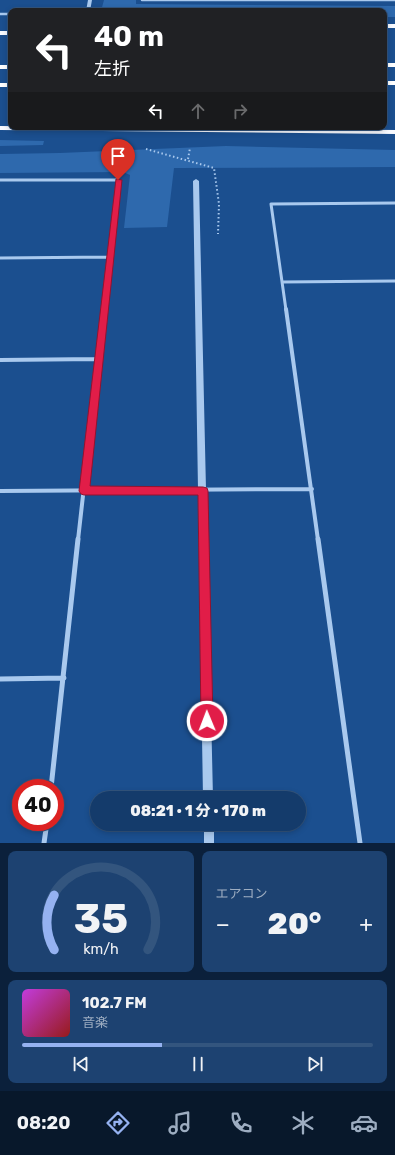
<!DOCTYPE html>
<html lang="ja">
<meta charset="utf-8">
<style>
:root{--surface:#143b6b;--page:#1d4271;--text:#f1f3f6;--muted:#9dadc1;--line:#33557e;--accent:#95b2f1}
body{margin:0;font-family:Rubik,"Noto Sans JP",sans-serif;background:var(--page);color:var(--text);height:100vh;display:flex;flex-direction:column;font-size:15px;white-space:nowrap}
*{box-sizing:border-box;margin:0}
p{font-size:13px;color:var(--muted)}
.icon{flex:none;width:22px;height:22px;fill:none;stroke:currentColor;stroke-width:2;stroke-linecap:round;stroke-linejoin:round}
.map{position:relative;height:843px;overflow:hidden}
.side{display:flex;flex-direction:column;gap:8px;padding:8px;background:#0b203b;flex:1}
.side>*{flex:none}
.top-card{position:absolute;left:8px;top:8px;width:379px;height:122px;border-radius:8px;box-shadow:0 2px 6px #0003,0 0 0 1px var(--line);background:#202124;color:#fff;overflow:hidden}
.speed{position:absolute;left:12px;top:779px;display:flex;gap:8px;font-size:20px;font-weight:700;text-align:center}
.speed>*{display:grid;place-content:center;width:52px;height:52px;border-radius:50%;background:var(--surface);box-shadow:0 2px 6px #0003,0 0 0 1px var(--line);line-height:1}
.speed .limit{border:6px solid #d22;background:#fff;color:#111}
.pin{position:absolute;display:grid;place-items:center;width:34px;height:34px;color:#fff;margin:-41px -17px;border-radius:50% 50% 50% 0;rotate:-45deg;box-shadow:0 0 4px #0007}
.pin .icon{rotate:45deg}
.me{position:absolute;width:44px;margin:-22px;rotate:359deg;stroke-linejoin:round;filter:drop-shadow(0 0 3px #0008)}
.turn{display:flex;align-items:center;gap:14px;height:84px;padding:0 20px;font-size:18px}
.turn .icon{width:52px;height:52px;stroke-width:2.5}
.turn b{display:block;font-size:28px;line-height:34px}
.lanes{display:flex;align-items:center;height:38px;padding:0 20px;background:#0003;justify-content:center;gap:20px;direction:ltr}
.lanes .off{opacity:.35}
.big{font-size:30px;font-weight:800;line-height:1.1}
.side .tile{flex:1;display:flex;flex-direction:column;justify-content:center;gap:6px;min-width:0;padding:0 14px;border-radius:8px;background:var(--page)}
.side .dial{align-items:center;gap:0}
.dial svg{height:104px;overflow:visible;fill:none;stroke:var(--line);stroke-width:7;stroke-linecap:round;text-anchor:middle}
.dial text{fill:var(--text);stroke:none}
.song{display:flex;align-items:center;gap:12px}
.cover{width:48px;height:48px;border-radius:6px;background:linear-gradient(135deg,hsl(290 70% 55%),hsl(0 70% 35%))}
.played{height:4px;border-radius:2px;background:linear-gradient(90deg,var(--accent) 40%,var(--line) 40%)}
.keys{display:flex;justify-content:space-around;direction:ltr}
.heat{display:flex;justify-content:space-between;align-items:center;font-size:22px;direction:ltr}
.side .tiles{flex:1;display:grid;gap:8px;grid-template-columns:1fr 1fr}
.tile:last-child{grid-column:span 2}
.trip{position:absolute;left:90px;top:791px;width:216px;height:40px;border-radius:20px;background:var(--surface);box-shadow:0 2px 6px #0003,0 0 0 1px var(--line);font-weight:800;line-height:40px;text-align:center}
.dock{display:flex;height:64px;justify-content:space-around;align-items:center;background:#08182b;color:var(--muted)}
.dock .icon{width:28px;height:28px}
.dock .selected{color:var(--accent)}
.dock b{font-size:18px;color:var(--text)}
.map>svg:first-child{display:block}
.green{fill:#2e69ad}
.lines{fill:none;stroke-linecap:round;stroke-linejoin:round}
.path{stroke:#a9c9ee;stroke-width:2;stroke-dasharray:1.5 2.5;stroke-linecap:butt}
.minor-far3{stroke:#a9c9ee;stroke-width:2.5}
.minor-far2{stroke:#a9c9ee;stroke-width:3}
.minor-far1{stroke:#a9c9ee;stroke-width:4}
.minor{stroke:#a9c9ee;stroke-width:5}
.tertiary{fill:#a9c9ee;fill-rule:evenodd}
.trunk{fill:#f8faff;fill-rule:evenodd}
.motorway{fill:#fff;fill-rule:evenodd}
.route{fill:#e11d48;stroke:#92132f}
</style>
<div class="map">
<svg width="395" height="843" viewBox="0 0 395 843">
<rect width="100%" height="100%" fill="#1b4f8f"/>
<!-- green -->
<path class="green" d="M104 0H136V4L395 6V17H384V11H101Z
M0 140 44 141 43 145 0 146Z
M226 146 395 150V167L174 168 167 227 124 228 130 175 123 172 0 173V154L60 153Z"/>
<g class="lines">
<!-- path -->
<path class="path" d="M146 149 214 168 219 204 218 234
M188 159 190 148"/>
<!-- minor-far3 -->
<path class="minor-far3" d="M142 0H395
M0 14H11"/>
<!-- minor-far2 -->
<path class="minor-far2" d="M0 180H118L104 310
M0 258 110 257
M282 282 395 281
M286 310 271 204 395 203"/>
<!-- minor-far1 -->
<path class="minor-far1" d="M286 309 318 540
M0 360 98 359
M0 491 312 489
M78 540 104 309"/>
<!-- minor -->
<path class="minor" d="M318 539 360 843
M0 679 64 678
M51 788 78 539
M44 843 47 822"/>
<!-- tertiary -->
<path class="tertiary" d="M88 0H92L90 11H86Z
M196 179 199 181 213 798H203L193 181Z
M204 824H214V843H204Z"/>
<!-- trunk -->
<path class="trunk" d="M384 24H395V28H384Z
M0 31H11V35H0Z
M0 126 395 130V134L0 130Z"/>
<!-- motorway -->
<path class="motorway" d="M384 63H395V67H384Z
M0 65H11V69H0Z
M384 81H395V85H384Z
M0 83H11V87H0Z"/>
</g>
<!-- route -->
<path class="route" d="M116 179 122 180 90 486 203 487 207 488 208 491 213 721 211 726 207 727 203 726 201 721 198 495H84L81 494 79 491Z"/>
</svg>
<div class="speed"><div class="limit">40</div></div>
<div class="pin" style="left:118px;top:180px;background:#d93025"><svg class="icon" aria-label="arrive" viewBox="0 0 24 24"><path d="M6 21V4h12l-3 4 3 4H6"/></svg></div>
<svg class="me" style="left:207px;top:721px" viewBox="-20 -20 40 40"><circle r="17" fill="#e11d48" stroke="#fff" stroke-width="3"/><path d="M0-11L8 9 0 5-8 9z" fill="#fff"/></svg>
<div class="trip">08:21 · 1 分 · 170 m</div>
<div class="top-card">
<div class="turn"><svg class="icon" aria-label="left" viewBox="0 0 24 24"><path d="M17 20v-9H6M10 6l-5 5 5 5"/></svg><div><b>40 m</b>左折</div></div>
<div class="lanes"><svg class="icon" aria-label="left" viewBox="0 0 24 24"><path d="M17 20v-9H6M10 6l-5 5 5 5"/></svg><svg class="icon off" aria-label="ahead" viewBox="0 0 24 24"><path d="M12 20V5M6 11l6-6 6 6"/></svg><svg class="icon off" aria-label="right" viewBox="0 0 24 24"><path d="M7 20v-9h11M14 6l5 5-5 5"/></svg></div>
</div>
</div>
<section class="side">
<div class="tiles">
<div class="tile dial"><svg viewBox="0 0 100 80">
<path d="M14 69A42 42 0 1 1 86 69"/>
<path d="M14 69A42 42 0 0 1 14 27" stroke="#95b2f1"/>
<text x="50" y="56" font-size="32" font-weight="700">35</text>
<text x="50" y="72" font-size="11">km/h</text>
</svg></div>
<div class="tile"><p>エアコン</p>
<div class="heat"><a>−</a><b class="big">20°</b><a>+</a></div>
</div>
<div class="tile">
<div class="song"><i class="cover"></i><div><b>102.7 FM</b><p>音楽</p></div></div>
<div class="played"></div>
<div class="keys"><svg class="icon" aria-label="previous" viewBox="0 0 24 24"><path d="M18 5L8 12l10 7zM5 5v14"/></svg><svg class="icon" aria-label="pause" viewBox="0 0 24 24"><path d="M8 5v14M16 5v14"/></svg><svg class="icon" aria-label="next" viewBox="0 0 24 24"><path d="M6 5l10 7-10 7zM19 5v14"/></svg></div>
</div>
</div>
</section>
<nav class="dock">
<b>08:20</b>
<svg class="icon selected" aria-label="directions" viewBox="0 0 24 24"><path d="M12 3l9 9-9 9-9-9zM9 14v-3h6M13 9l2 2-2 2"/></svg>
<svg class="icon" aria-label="music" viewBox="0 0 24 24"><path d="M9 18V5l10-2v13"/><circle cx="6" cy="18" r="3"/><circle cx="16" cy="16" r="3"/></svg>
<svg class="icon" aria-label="phone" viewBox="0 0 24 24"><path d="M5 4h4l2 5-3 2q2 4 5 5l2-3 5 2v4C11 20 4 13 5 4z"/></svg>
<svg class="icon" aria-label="climate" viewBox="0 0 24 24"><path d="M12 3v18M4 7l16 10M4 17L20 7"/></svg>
<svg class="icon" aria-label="car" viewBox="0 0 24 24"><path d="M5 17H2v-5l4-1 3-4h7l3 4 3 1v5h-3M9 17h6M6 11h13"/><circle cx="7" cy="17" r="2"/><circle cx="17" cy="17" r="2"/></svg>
</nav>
